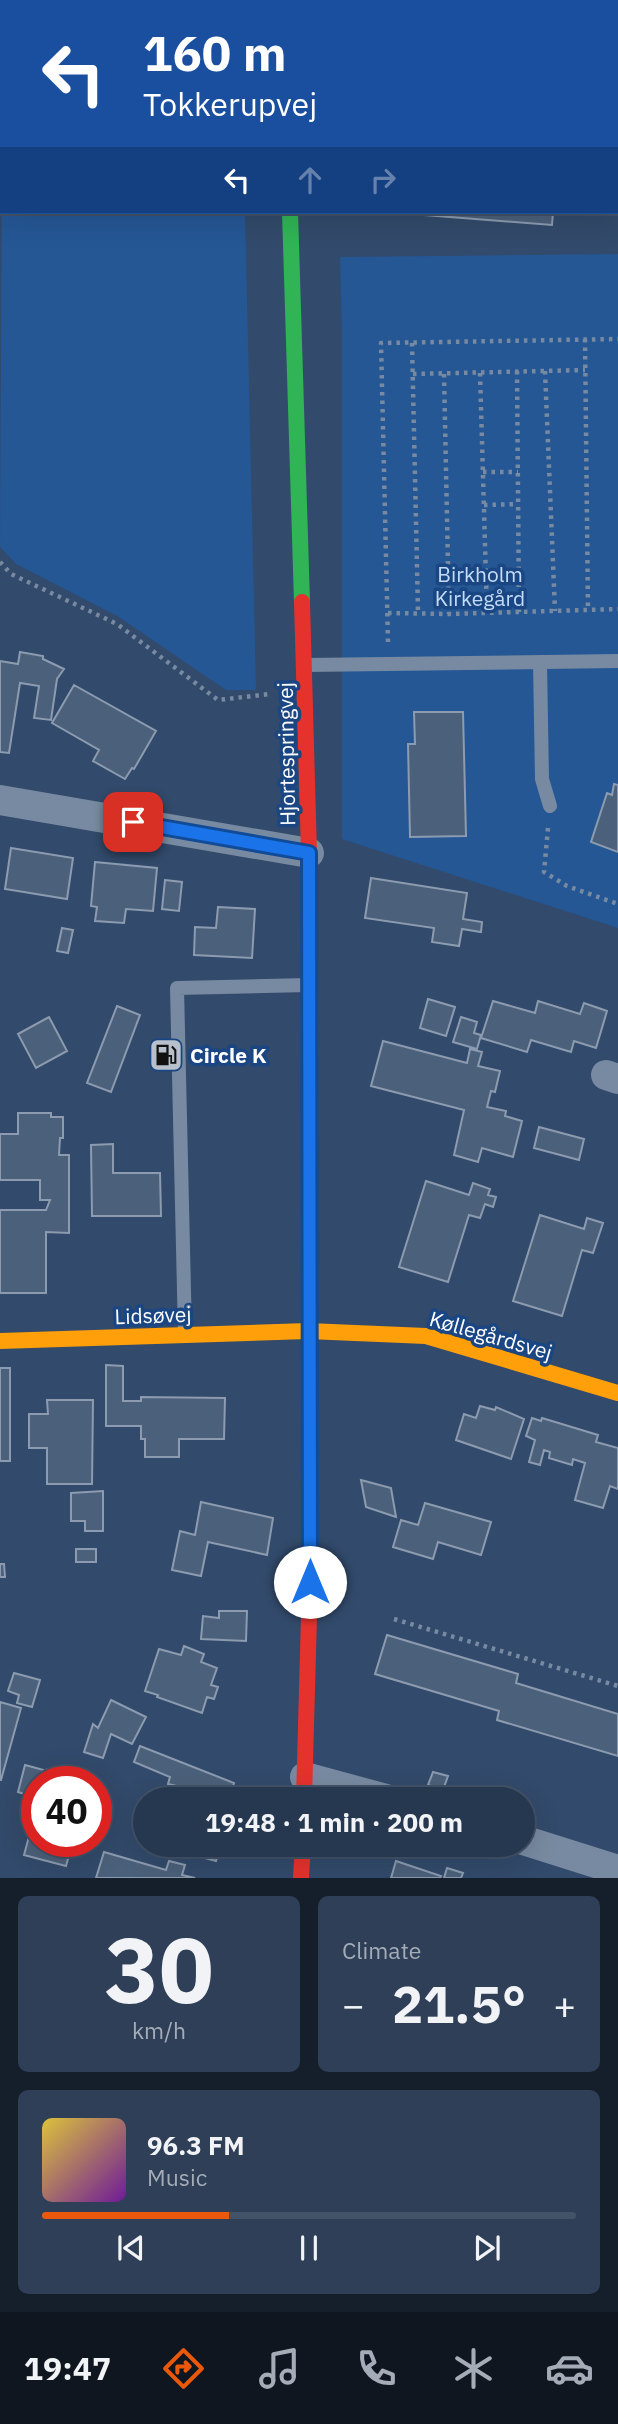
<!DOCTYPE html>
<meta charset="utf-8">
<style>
:root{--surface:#263850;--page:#2e3f57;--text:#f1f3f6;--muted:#a4acb7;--line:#425267;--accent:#ea580c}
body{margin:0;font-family:"IBM Plex Sans",sans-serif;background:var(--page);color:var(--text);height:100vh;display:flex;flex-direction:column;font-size:26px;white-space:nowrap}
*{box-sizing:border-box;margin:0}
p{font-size:23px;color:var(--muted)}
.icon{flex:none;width:38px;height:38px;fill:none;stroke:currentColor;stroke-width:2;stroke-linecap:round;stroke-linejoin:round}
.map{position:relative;height:1878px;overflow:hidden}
.panel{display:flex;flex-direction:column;gap:18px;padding:18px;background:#151f2c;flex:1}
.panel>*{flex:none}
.hud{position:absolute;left:0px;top:0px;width:620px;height:214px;box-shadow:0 7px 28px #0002,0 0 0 2px var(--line);background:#1a4fa0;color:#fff;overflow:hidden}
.speed{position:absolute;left:21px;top:1766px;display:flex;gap:14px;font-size:35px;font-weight:700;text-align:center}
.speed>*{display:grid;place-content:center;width:91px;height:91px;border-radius:50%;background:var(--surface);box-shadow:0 7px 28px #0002,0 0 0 2px var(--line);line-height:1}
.speed .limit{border:10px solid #d22;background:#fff;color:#111}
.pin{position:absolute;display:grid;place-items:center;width:60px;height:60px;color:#fff;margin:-30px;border-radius:14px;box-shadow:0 4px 10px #0006}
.me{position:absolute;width:77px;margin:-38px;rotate:0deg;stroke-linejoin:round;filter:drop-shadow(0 0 5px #0008)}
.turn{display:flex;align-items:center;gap:24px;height:147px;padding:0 28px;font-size:32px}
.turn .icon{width:91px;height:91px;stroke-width:2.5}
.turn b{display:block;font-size:49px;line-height:60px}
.lanes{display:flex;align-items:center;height:66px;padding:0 28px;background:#0003;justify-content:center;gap:35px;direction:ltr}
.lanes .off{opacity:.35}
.big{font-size:52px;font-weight:700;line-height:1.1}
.panel .card{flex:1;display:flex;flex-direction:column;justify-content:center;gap:10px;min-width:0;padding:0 24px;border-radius:10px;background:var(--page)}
.panel .dial{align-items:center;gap:0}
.dial b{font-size:91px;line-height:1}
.song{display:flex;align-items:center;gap:21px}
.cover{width:84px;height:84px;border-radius:10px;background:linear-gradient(135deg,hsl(50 70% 55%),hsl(280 70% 35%))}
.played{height:7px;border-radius:4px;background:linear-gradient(90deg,var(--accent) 35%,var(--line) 35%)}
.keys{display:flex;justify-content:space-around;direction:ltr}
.heat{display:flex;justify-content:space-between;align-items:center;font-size:38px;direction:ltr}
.panel .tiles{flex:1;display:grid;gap:18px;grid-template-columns:1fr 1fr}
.card:last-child{grid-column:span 2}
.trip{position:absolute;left:133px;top:1787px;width:402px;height:70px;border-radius:35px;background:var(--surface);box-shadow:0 7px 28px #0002,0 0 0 2px var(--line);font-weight:700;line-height:70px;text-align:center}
.dock{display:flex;height:112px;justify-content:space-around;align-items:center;background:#0f1620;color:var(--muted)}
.dock .icon{width:49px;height:49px}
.dock .on{color:var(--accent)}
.dock b{font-size:32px;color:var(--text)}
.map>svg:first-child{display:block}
.green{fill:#255795}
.building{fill:#4b607a;stroke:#8c9baf;stroke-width:2}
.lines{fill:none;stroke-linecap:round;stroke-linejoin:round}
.path{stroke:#788aa1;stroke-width:4.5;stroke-dasharray:3.5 5;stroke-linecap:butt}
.lane{stroke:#788aa1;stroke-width:14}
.street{stroke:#788aa1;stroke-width:30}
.fast{stroke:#30b455;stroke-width:16}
.slow{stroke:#ff9f0a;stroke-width:16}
.jam{stroke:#e5322d;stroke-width:16}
.route-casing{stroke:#114b97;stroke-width:18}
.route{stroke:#1a73e8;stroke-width:12}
.labels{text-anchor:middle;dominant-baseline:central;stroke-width:7;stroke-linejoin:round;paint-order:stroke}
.park-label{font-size:21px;fill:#c4dcf8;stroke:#1a4783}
.street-label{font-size:21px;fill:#fff;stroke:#1a4783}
.poi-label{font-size:21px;font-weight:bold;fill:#fff;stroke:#1a4783;text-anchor:start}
</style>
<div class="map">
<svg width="618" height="1878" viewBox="0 0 618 1878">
<rect width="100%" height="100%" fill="#324a6b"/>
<!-- green -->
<path class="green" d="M0 0H243V2H2V150Z
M2 167V212H245L256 690H226L119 617 16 564 0 547Z
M618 254V928L342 839V333L340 257Z"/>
<!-- building -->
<path class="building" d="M453 0V2L394 1Z
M425 212H553L552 225 425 215Z
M20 652 43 656V659L64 669 57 679 51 720 34 718 39 686 20 683 9 753 0 752V661L18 664Z
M74 685 156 731 134 769 132 768 125 779 93 761 99 750 52 723Z
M414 712H463L466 836 410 837 408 744H415Z
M614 784 618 785V852L591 842 607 793 612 795Z
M11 848 73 858 67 899 5 889Z
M95 862 157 868 153 911 126 909 124 923 95 921 97 907 91 906Z
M371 878 467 893 463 919 482 922 481 932 462 929 459 946 432 942 434 928 365 918Z
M165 880 182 882 179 911 162 909Z
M218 907 255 909 252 958 194 955 195 927 216 928Z
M62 928 73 930 68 953 57 951Z
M428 999 455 1007 446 1036 420 1028Z
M493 1001 535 1013 538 1001 580 1014 584 1003 607 1011 596 1048 574 1041 571 1052 531 1040 527 1052 481 1038Z
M117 1006 140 1015 111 1092 87 1083Z
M49 1017 67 1051 36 1068 18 1034Z
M461 1017 477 1022 474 1033 481 1035 477 1049 453 1042Z
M383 1041 467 1063 470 1049 482 1052 478 1066 500 1071 495 1092 491 1091 487 1107 506 1111 505 1116 522 1121 513 1157 482 1148 478 1162 454 1155 464 1110 371 1086Z
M18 1113H51V1117H63V1138H60L59 1155H69V1233L46 1232V1293H0V1210H46L50 1200H40V1180H0V1134H18Z
M539 1127 584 1139 579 1160 534 1148Z
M113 1144V1173H160L161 1216H92L91 1145Z
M426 1181 469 1195 473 1183 490 1189 488 1195 496 1197 493 1207 485 1204 480 1218 469 1215 448 1282 399 1267Z
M540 1215 584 1229 587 1218 603 1223 593 1253 582 1250 562 1316 513 1301Z
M106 1365 123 1366V1401H141V1397L225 1398 224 1439H179V1457H145V1439H141V1426H106Z
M0 1368H10V1461H0Z
M47 1400H93L92 1484H47V1448H29V1414H48Z
M480 1406 495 1410 496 1407 524 1419 511 1459 456 1440 464 1414 476 1418Z
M532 1418 541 1421 542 1418 598 1435 596 1442 618 1448V1489L610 1486 603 1508 575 1500 585 1463 573 1459 572 1465 549 1458 550 1452 544 1450 540 1465 529 1462 535 1440 526 1436Z
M361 1480 391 1488 396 1517 366 1507Z
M103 1491V1531H85V1521H71V1493Z
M201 1502 273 1518 267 1555 208 1542 201 1576 172 1570 180 1531 195 1535Z
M425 1503 491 1522 481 1555 438 1542 433 1559 393 1547 401 1520 418 1525Z
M76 1549H96V1562H76Z
M0 1564H4L5 1577H0Z
M219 1611H247L246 1641 201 1639 203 1616 219 1618Z
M387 1635 518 1674 516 1683 618 1714V1756L497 1720 499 1711 375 1674Z
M184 1646 204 1654 201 1662 217 1668 211 1685 218 1687 214 1699 207 1697 202 1713 157 1697 158 1695 145 1691 159 1649 181 1655Z
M14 1673 40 1680 32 1707 17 1703 19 1695 8 1691Z
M111 1700 146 1717 132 1744 111 1734 103 1758 84 1752 93 1724 98 1728Z
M0 1702 21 1708 1 1780H0Z
M140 1746 234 1783 230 1795 233 1796 232 1799H183L186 1788 168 1784 170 1777 134 1762Z
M25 1765 47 1771V1769L89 1781 37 1782V1798L18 1792Z
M433 1772 448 1776 443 1790 428 1785Z
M37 1807V1841H73L66 1866 24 1855Z
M170 1844H220L216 1861 169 1848Z
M104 1852 166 1870 169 1861 185 1865 182 1875 195 1878H96Z
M396 1861 441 1876 440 1878H391Z
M447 1868 463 1873 461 1878H444Z"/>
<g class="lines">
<!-- path -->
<path class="path" d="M475 0V2
M545 2 546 0
M585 339 588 611
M412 343 418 612
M517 371 519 612
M545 371 555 611
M480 373 487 613
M413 374 585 370
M444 374 449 614
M483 472H518
M484 505 518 504
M0 562 11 574 117 624 218 700 270 694
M388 613 449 614 618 609
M388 642 381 343 618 339
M548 828 544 872 567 886 618 904
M394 1619 618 1686"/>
<!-- lane -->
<path class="lane" d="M540 662 542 779 550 806
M305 665 618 661
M185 1334 177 988 308 985"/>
<!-- street -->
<path class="street" d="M606 0 618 2
M0 800 309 853
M606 1075 618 1079
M305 1777 386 1799
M523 1840 618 1870"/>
<!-- fast -->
<path class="fast" d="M290 212 302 602
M309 1616V1063"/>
<!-- slow -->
<path class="slow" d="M285 0V2
M0 1341 308 1331 426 1336 618 1393"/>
<!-- jam -->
<path class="jam" d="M302 602 309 853V1063
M304 1799 309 1616
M301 1878 303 1844"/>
</g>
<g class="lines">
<defs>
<path id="route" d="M133 822 309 853 310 1582"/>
</defs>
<!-- route casing -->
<use href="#route" class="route-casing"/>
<!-- route -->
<use href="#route" class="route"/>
</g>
<!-- icons -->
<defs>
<symbol id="fuel-square" viewBox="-11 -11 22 22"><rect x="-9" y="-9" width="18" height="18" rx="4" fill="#b7c0cb" stroke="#1a4783"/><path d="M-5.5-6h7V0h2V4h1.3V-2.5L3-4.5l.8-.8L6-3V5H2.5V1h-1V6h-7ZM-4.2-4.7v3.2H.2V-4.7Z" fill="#111"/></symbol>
</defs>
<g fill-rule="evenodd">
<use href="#fuel-square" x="147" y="1036" width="38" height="38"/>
</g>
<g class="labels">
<!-- park labels -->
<g class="park-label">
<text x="480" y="574">Birkholm<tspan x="480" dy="24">Kirkegård</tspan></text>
</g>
<!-- street labels -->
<g class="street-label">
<text transform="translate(286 754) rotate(-91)">Hjortespringvej</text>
<text transform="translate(153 1315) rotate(-2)">Lidsøvej</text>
<text transform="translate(491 1335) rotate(16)">Køllegårdsvej</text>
</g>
<!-- poi labels -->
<g class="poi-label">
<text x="190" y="1055">Circle K</text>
</g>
</g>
</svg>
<div class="speed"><div class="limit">40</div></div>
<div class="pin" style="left:133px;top:822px;background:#d93025"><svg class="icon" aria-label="arrive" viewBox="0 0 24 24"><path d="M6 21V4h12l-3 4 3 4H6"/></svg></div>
<svg class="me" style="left:310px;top:1582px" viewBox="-20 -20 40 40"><circle r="19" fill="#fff"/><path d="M0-13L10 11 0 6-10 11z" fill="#1a73e8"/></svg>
<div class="trip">19:48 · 1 min · 200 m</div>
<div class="hud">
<div class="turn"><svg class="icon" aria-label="left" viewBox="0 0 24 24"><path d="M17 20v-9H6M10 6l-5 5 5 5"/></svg><div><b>160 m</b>Tokkerupvej</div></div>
<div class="lanes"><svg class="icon" aria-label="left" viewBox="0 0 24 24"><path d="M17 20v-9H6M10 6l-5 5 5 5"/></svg><svg class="icon off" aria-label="ahead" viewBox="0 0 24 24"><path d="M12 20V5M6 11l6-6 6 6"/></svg><svg class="icon off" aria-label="right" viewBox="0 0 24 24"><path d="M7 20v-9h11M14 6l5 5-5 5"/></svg></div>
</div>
</div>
<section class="panel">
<div class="tiles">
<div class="card dial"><b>30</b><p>km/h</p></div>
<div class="card"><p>Climate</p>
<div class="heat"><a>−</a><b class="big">21.5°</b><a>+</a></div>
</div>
<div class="card">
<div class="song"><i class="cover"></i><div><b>96.3 FM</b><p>Music</p></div></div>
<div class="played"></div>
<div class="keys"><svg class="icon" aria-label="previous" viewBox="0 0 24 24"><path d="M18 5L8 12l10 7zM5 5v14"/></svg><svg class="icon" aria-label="pause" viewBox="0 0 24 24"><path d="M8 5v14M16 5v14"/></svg><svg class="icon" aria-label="next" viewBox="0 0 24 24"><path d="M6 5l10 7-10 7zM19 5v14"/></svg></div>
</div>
</div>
</section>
<nav class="dock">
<b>19:47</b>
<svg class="icon on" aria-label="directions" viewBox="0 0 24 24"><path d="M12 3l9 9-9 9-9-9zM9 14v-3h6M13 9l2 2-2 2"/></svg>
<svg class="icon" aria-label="music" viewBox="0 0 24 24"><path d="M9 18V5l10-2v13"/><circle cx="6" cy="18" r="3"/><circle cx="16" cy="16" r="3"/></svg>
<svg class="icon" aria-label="phone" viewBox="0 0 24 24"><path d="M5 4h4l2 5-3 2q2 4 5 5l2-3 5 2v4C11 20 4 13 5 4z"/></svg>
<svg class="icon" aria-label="climate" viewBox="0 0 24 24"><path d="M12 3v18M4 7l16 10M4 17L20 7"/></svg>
<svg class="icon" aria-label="car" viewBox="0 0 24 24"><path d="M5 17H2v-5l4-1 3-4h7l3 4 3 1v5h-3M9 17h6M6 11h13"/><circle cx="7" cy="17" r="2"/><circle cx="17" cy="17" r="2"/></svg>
</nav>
